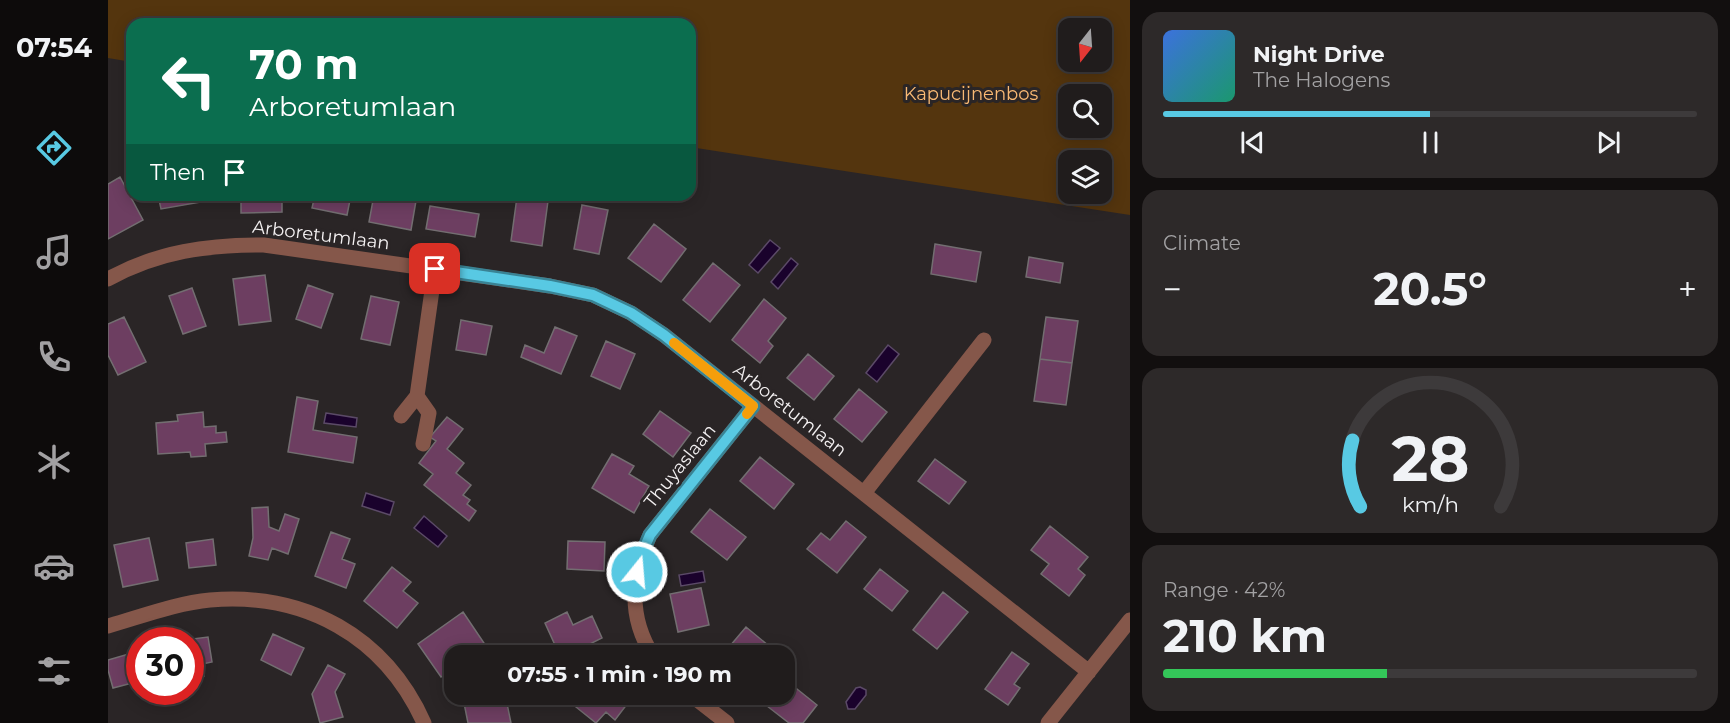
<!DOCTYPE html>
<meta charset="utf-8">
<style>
:root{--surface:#201c1c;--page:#2d2929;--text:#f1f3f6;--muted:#a2a1a3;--line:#3d3a3b;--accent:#58c9e3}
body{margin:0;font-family:Montserrat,sans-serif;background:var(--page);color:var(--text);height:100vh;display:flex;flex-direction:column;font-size:22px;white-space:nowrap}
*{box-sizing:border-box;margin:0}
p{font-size:20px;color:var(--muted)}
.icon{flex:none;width:33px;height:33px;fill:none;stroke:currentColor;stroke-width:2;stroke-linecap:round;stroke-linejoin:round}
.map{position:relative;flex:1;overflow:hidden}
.sheet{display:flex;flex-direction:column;gap:12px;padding:12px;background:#120f0f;width:600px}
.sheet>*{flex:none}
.banner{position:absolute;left:18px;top:18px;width:570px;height:183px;border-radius:18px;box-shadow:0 3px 15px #0003,0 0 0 2px var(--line);background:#0b6e4f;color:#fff;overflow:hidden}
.needle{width:39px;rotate:197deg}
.buttons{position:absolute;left:950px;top:18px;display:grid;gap:12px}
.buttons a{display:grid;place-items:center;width:54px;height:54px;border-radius:12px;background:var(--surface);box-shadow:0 3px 15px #0003,0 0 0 2px var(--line);font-size:30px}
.speed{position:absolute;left:18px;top:627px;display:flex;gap:12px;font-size:30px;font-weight:700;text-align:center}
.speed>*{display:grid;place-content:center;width:78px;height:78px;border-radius:50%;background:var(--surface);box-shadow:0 3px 15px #0003,0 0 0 2px var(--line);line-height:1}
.speed .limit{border:9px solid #d22;background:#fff;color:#111}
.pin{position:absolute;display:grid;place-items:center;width:51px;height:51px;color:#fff;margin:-26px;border-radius:12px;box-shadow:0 3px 9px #0006}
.me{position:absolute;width:66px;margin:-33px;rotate:17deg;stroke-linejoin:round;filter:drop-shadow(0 0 4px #0008)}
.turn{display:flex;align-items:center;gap:21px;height:126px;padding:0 24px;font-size:27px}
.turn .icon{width:78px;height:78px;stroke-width:2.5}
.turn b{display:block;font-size:42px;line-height:51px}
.then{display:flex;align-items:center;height:57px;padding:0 24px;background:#0003;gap:12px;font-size:22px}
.big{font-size:45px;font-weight:700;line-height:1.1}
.sheet .card{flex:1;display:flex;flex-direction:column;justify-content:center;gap:9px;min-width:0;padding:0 21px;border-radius:18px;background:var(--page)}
.sheet .dial{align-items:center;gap:0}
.dial svg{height:156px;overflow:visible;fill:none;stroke:var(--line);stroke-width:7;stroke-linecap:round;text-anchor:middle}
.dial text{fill:var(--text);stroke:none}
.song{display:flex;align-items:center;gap:18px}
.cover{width:72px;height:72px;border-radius:9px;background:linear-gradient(135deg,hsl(220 70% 55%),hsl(160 70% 35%))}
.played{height:6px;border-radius:3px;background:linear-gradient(90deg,var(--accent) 50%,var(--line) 50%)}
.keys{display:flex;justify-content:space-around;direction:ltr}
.heat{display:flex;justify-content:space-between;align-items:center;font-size:33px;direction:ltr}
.charge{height:9px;border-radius:4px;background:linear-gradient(90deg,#34c759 42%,var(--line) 0)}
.trip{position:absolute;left:336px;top:645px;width:351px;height:60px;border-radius:18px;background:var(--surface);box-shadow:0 3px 15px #0003,0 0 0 2px var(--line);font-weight:700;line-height:60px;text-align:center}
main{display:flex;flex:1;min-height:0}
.tabs{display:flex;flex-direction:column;width:108px;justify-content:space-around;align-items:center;background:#0d0b0b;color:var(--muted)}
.tabs .icon{width:42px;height:42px}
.tabs .on{color:var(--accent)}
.tabs b{font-size:27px;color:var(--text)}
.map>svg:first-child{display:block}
.green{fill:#54350e;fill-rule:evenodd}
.water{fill:#1a022c;stroke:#5b4a67;stroke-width:1.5}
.building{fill:#6d3e61;stroke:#736e71;stroke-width:1.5}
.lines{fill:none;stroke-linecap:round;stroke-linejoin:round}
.minor{stroke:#85574a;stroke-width:15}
.route-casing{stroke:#398394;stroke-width:15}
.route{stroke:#58c9e3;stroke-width:10}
.slow{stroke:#f59e0b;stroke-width:10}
.labels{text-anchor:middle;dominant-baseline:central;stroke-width:6;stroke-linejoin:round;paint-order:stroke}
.park-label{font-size:18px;fill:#f9b974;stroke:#2a2526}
.street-label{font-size:18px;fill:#f4f1f2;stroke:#2a2526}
</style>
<main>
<nav class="tabs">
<b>07:54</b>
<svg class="icon on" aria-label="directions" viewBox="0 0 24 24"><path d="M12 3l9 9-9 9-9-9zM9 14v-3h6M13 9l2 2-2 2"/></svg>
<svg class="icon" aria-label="music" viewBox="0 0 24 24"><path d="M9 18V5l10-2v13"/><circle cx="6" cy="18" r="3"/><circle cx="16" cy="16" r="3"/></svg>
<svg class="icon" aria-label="phone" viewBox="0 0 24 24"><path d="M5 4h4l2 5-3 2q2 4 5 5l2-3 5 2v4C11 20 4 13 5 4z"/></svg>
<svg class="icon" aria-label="climate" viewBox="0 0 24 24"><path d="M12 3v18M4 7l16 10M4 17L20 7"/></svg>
<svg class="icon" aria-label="car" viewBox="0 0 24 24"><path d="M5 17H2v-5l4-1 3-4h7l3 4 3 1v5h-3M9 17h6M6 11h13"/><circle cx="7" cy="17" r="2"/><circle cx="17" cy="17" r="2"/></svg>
<svg class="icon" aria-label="filters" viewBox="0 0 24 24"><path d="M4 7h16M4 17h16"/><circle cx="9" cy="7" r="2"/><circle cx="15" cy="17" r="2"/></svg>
</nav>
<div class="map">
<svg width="1022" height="723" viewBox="0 0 1022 723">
<rect width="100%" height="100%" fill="#2a2526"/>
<!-- green -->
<path class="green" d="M0 0H1022V215L582 147V24H24V62L0 58ZM960 28H993V62H960ZM960 94H993V128H960ZM960 160H993V194H960Z"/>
<!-- water -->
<path class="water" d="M662 240 672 248 650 273 641 265Z
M683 258 690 264 670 289 663 282Z
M780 345 791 354 769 382 758 373Z
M218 413 249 418 248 427 216 423Z
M258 493 286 502 282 515 254 506Z
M316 516 339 536 330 547 306 528Z
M595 571 597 582 573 586 571 575Z
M752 687 758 690V695L747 709H740L738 702 748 688Z"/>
<!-- building -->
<path class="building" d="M12 177 35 220 0 239V184Z
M50 195H98L99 201 53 209Z
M133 195H174V212L133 213Z
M207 195H243L239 215 204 208Z
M266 195H309L303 230 261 222Z
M409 197 440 201 434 246 403 241Z
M474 205 500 210 491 254 466 249Z
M322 206 371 214 367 237 318 229Z
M546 224 578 249 553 282 520 258Z
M827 244 873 252 868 282 823 274Z
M921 257 955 263 952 283 918 277Z
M605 263 632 285 602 322 575 300Z
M157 275 163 321 131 325 125 279Z
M200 285 225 294 213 328 188 319Z
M84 288 98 326 75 334 61 296Z
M263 296 291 302 282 345 253 339Z
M656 299 678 318 660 341 665 346 652 363 624 340Z
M16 317 38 362 10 375 0 355V324Z
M938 317 970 321 964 363 932 359Z
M353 320 384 326 378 355 348 350Z
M447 327 469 336 453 374 413 357 417 345 436 353Z
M498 341 527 354 512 389 483 376Z
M700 354 726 376 706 400 679 378Z
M932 359 964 363 958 405 926 401Z
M751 389 779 412 754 442 726 419Z
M189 397 210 401 205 430 249 437 245 463 180 452Z
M552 411 583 433 565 457 535 434Z
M95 412 96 427 108 426V433L118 432 119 442 97 444 98 456 83 457 82 452 50 454 48 423 70 421 69 415Z
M339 417 355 429 339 449 356 463 348 473 363 485 355 495 362 500 359 504 368 511 361 521 316 485 325 474 311 463 328 441 322 437Z
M504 454 526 466 521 474 541 486 526 513 484 488Z
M652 457 686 484 666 509 632 481Z
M827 459 858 482 841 504 810 481Z
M160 507 161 527 171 531 177 514 191 519 180 554 164 548 160 560 141 556 145 538 144 508Z
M602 509 638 537 619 560 583 532Z
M738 521 758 537 729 573 699 549 713 533 722 540Z
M942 526 980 557 970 569 977 575 961 596 933 574 941 564 923 550Z
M223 532 242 539 234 559 247 564 238 588 207 576Z
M41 538 50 580 15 587 6 545Z
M105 539 108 565 81 568 78 543Z
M460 541 497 542 496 571 459 569Z
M284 567 303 582 295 591 310 603 289 628 256 601Z
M772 569 800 591 784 611 756 589Z
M593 588 601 625 570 632 562 594Z
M835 592 860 612 829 649 805 630Z
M355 612 378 646 364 656H346V668L333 677 310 644Z
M459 612 465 625 484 616 494 638 458 656H452L437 623Z
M638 627 667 651 664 656H625L628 651 622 646Z
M165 634 196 648 183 675 153 660Z
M100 637 104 662 94 664 96 676 82 678V640H77Z
M31 651 32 681 5 688 0 670V660Z
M904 652 921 664 906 684 912 688 900 705 877 689Z
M220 665 237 674 227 692 235 717 212 723 204 694Z
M679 681 709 705 695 723H681L659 706 669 694H676V685Z
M397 694 403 723H360L356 703Z
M462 694H526V695L507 720 498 712 488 723 458 699Z"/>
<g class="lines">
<!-- minor -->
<path class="minor" d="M0 279C51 251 99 245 156 245L442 286 485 295 523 313 556 335 981 672
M309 396 321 413 315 444
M293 416 309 396 327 269
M756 493 876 340
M0 626C32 617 69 603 102 600 197 592 277 636 316 723
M545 656C519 615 524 577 542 535L645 406
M582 694 619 723
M940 723 1022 620"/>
</g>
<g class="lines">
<defs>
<path id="route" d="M327 269 442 286 485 295 523 313 556 335 645 406 542 535 531 560 529 572"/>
</defs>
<!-- route casing -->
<use href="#route" class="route-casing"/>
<!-- route -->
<use href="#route" class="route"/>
<!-- slow -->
<path class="slow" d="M566 343 645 406 639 414"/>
</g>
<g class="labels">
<!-- park labels -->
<g class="park-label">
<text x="863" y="94">Kapucijnenbos</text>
</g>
<!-- street labels -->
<g class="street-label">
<text transform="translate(213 235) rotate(7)">Arboretumlaan</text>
<text transform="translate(682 410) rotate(38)">Arboretumlaan</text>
<text transform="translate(572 466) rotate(-51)">Thuyaslaan</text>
</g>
</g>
</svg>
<div class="buttons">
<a><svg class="needle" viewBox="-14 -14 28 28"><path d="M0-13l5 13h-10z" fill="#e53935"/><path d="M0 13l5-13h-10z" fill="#a2a1a3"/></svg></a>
<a><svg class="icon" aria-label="search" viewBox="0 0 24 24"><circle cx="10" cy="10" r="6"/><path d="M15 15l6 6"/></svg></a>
<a><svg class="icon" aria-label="layers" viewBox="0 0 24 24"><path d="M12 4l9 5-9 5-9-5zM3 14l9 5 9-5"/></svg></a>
</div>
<div class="speed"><div class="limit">30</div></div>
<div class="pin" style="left:327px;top:269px;background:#d93025"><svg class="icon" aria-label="arrive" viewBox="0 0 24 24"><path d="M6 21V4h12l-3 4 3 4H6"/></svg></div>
<svg class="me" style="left:529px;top:572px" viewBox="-20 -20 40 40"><circle r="17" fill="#58c9e3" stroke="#fff" stroke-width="3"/><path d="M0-11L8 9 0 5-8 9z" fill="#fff"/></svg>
<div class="trip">07:55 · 1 min · 190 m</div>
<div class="banner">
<div class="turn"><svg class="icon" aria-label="left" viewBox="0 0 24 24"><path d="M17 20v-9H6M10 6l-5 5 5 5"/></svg><div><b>70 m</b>Arboretumlaan</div></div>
<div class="then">Then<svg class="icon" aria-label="arrive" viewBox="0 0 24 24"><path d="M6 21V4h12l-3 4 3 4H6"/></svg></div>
</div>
</div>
<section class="sheet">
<div class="card">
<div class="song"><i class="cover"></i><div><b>Night Drive</b><p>The Halogens</p></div></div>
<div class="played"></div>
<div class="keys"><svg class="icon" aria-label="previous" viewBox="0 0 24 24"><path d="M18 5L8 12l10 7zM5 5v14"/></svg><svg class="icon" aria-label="pause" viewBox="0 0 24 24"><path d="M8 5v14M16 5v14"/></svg><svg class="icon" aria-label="next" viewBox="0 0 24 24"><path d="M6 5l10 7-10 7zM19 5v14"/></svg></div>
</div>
<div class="card"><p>Climate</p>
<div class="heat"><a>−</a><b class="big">20.5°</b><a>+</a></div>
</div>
<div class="card dial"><svg viewBox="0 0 100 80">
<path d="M14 69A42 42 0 1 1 86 69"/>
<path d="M14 69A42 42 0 0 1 10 35" stroke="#58c9e3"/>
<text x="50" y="56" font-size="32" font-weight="700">28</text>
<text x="50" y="72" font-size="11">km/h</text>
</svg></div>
<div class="card"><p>Range · 42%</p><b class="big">210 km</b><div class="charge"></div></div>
</section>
</main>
